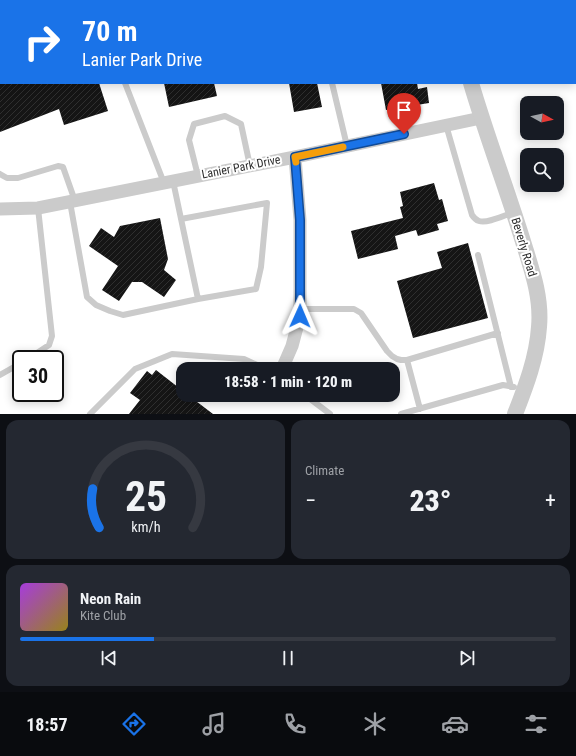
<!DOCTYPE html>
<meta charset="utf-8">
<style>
:root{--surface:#171b24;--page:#242831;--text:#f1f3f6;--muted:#9ea1a6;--line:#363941;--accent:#1a73e8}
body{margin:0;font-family:"Roboto Condensed",sans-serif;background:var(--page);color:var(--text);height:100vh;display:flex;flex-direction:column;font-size:15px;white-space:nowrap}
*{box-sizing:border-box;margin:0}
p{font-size:13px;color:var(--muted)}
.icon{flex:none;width:22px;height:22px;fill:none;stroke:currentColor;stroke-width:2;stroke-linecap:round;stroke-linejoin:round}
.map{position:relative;height:414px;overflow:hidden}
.panel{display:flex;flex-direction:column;gap:6px;padding:6px;background:#0d0f14;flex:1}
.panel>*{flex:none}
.guide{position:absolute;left:0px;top:0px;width:576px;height:84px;box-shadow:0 2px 10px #0003;background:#1a73e8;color:#fff;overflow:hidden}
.needle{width:26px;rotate:98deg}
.controls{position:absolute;left:520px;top:96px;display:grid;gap:8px}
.controls a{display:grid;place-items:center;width:44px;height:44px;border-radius:8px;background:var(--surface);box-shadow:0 2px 10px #0003;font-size:20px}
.speed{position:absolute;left:12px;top:350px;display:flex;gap:8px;font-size:20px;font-weight:700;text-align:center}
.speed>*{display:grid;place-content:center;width:52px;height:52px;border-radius:50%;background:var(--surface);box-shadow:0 2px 10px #0003;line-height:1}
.speed .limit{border:2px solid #111;border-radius:6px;background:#fff;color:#111}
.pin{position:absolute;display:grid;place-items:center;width:34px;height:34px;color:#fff;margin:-41px -17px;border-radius:50% 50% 50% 0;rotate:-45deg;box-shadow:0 0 4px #0007}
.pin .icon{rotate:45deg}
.me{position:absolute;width:44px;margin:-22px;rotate:1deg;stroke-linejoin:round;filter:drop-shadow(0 0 3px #0008)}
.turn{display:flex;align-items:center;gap:14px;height:84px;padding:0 16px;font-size:18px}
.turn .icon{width:52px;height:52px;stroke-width:2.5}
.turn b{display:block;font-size:28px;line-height:34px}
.big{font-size:30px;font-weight:800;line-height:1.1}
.panel .widget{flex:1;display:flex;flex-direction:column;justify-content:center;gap:6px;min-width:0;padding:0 14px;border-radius:12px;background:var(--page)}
.panel .dial{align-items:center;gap:0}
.dial svg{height:104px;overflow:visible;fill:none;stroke:var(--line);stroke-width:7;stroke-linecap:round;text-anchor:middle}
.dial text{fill:var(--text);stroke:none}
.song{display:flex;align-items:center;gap:12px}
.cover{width:48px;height:48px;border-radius:6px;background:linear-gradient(135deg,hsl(280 70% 55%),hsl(50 70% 35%))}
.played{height:4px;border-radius:2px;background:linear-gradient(90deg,var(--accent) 25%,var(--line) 25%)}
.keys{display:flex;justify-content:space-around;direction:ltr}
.heat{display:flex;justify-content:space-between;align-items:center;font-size:22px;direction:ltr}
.panel .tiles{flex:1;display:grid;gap:6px;grid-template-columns:1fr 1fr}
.widget:last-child{grid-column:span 2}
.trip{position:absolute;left:176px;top:362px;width:224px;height:40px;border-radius:12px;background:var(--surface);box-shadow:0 2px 10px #0003;font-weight:800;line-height:40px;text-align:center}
.dock{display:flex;height:64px;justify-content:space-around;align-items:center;background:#090b0e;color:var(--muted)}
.dock .icon{width:28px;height:28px}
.dock .on{color:var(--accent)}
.dock b{font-size:18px;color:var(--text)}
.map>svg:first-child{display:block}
.building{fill:url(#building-hatch)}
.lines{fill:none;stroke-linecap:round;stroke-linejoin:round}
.service{stroke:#cbcbcb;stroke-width:6}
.minor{stroke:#cbcbcb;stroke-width:13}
.tertiary{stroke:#cbcbcb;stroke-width:16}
.route-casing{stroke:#114b97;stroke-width:10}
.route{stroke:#1a73e8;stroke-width:7}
.slow{stroke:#f59e0b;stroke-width:7}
.labels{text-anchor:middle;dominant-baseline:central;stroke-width:4;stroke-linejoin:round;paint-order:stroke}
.street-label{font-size:12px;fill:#2e2e2e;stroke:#fff}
</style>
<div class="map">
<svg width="576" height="414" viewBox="0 0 576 414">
<defs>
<pattern id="building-hatch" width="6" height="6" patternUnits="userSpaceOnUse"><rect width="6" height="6" fill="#151515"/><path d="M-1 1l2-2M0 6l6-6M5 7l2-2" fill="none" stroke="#2f2f2f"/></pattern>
</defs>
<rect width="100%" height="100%" fill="#fff"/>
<!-- building -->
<path class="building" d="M0 83H99L108 111 64 125 59 109 0 132Z
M164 83H214L217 96 169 107Z
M289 83H317L322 107 294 112Z
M381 83H417L418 89 427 87 429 103 386 110Z
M434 183 439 200 442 199 448 221 437 224 439 230 418 236 416 230 395 236 398 249 358 259 351 231 403 218 400 207 403 206 400 192Z
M160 218 168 259 164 270 176 280 164 297 142 282H132L119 301 102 290 118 266 89 246 101 228 114 237 120 226Z
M468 243 488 318 413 338 397 281 442 268 437 252Z
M156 370 183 391V395H188L213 414H129L140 400 130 393 147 371 152 375Z"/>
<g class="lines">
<!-- service -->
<path class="service" d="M537 0 538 1
M11 1H12
M0 5H1
M575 9 576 8
M0 52H1
M125 83 164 183
M332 83 347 146
M446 125 472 215C474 218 476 220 479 221 487 224 505 215 512 213
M0 174 7 178H18L58 166 63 167 75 201
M198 176 189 140 194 124 225 116 241 124 250 166
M173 181 198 299 256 289 261 267 267 203 181 219
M70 202 87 297 96 305 110 311 123 315 198 299
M478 255 511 387
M300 309H354L361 313 387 351 392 356 397 359 401 360H407
M28 359 49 345 52 336 38 208
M0 375 21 363
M305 395 330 414
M420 409 407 360 498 333
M90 414 135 369 172 354 244 359 266 369
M401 414 503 385 514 387"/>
<!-- minor -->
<path class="minor" d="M0 209 38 208 295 157 481 118
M282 369 292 346 300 316V220L295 157"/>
<!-- tertiary -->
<path class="tertiary" d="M461 1V0
M471 83C486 134 505 184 521 235 530 265 542 295 539 327 537 357 526 386 515 414"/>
</g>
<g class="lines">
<defs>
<path id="route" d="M300 316V220L295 157 404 134"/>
</defs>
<!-- route casing -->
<use href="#route" class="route-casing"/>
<!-- route -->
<use href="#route" class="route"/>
<!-- slow -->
<path class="slow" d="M296 162 295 157 343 147"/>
</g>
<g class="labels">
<!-- street labels -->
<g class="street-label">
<text transform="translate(241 167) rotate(-11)">Lanier Park Drive</text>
<text transform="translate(524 247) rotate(73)">Beverly Road</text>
</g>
</g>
</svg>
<div class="controls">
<a><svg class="needle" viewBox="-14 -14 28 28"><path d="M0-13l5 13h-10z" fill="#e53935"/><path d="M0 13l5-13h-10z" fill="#9ea1a6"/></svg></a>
<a><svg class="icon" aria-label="search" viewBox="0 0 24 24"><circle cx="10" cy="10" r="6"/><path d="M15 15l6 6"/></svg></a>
</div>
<div class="speed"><div class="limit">30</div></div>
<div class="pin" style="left:404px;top:134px;background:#d93025"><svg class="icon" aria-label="arrive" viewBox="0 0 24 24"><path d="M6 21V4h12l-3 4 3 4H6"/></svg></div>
<svg class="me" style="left:300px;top:316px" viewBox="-20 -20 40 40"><path d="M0-17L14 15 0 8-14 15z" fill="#1a73e8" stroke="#fff" stroke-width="4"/></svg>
<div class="trip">18:58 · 1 min · 120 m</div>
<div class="guide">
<div class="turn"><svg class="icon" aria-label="right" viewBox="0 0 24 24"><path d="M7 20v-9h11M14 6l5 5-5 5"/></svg><div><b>70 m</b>Lanier Park Drive</div></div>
</div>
</div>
<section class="panel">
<div class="tiles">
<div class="widget dial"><svg viewBox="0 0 100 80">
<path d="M14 69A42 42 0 1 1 86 69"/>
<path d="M14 69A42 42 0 0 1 9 39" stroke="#1a73e8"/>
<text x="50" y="56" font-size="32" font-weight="700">25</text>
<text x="50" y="72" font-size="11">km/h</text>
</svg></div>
<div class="widget"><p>Climate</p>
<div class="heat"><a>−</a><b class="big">23°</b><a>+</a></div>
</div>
<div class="widget">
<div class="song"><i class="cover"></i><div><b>Neon Rain</b><p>Kite Club</p></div></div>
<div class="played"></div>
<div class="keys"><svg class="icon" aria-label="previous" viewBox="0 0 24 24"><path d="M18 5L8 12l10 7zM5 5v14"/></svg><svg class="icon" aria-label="pause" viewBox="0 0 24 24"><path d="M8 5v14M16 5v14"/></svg><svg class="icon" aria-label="next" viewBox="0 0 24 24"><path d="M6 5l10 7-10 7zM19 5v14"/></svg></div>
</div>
</div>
</section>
<nav class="dock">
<b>18:57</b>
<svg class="icon on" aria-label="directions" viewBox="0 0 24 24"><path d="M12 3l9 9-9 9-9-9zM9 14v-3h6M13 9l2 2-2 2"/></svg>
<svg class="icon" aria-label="music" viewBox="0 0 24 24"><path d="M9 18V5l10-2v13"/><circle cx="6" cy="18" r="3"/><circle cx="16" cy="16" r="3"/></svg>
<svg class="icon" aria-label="phone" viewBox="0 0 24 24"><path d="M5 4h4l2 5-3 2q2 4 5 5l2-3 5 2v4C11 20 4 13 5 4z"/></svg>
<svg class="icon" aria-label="climate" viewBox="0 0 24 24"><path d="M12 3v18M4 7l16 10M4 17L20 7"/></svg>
<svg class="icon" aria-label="car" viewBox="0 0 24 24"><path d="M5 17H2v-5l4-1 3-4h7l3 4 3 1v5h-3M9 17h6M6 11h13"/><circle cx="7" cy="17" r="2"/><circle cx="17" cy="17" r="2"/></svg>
<svg class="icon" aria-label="filters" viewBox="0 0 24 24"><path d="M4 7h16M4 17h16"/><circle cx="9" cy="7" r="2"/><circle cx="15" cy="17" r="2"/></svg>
</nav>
